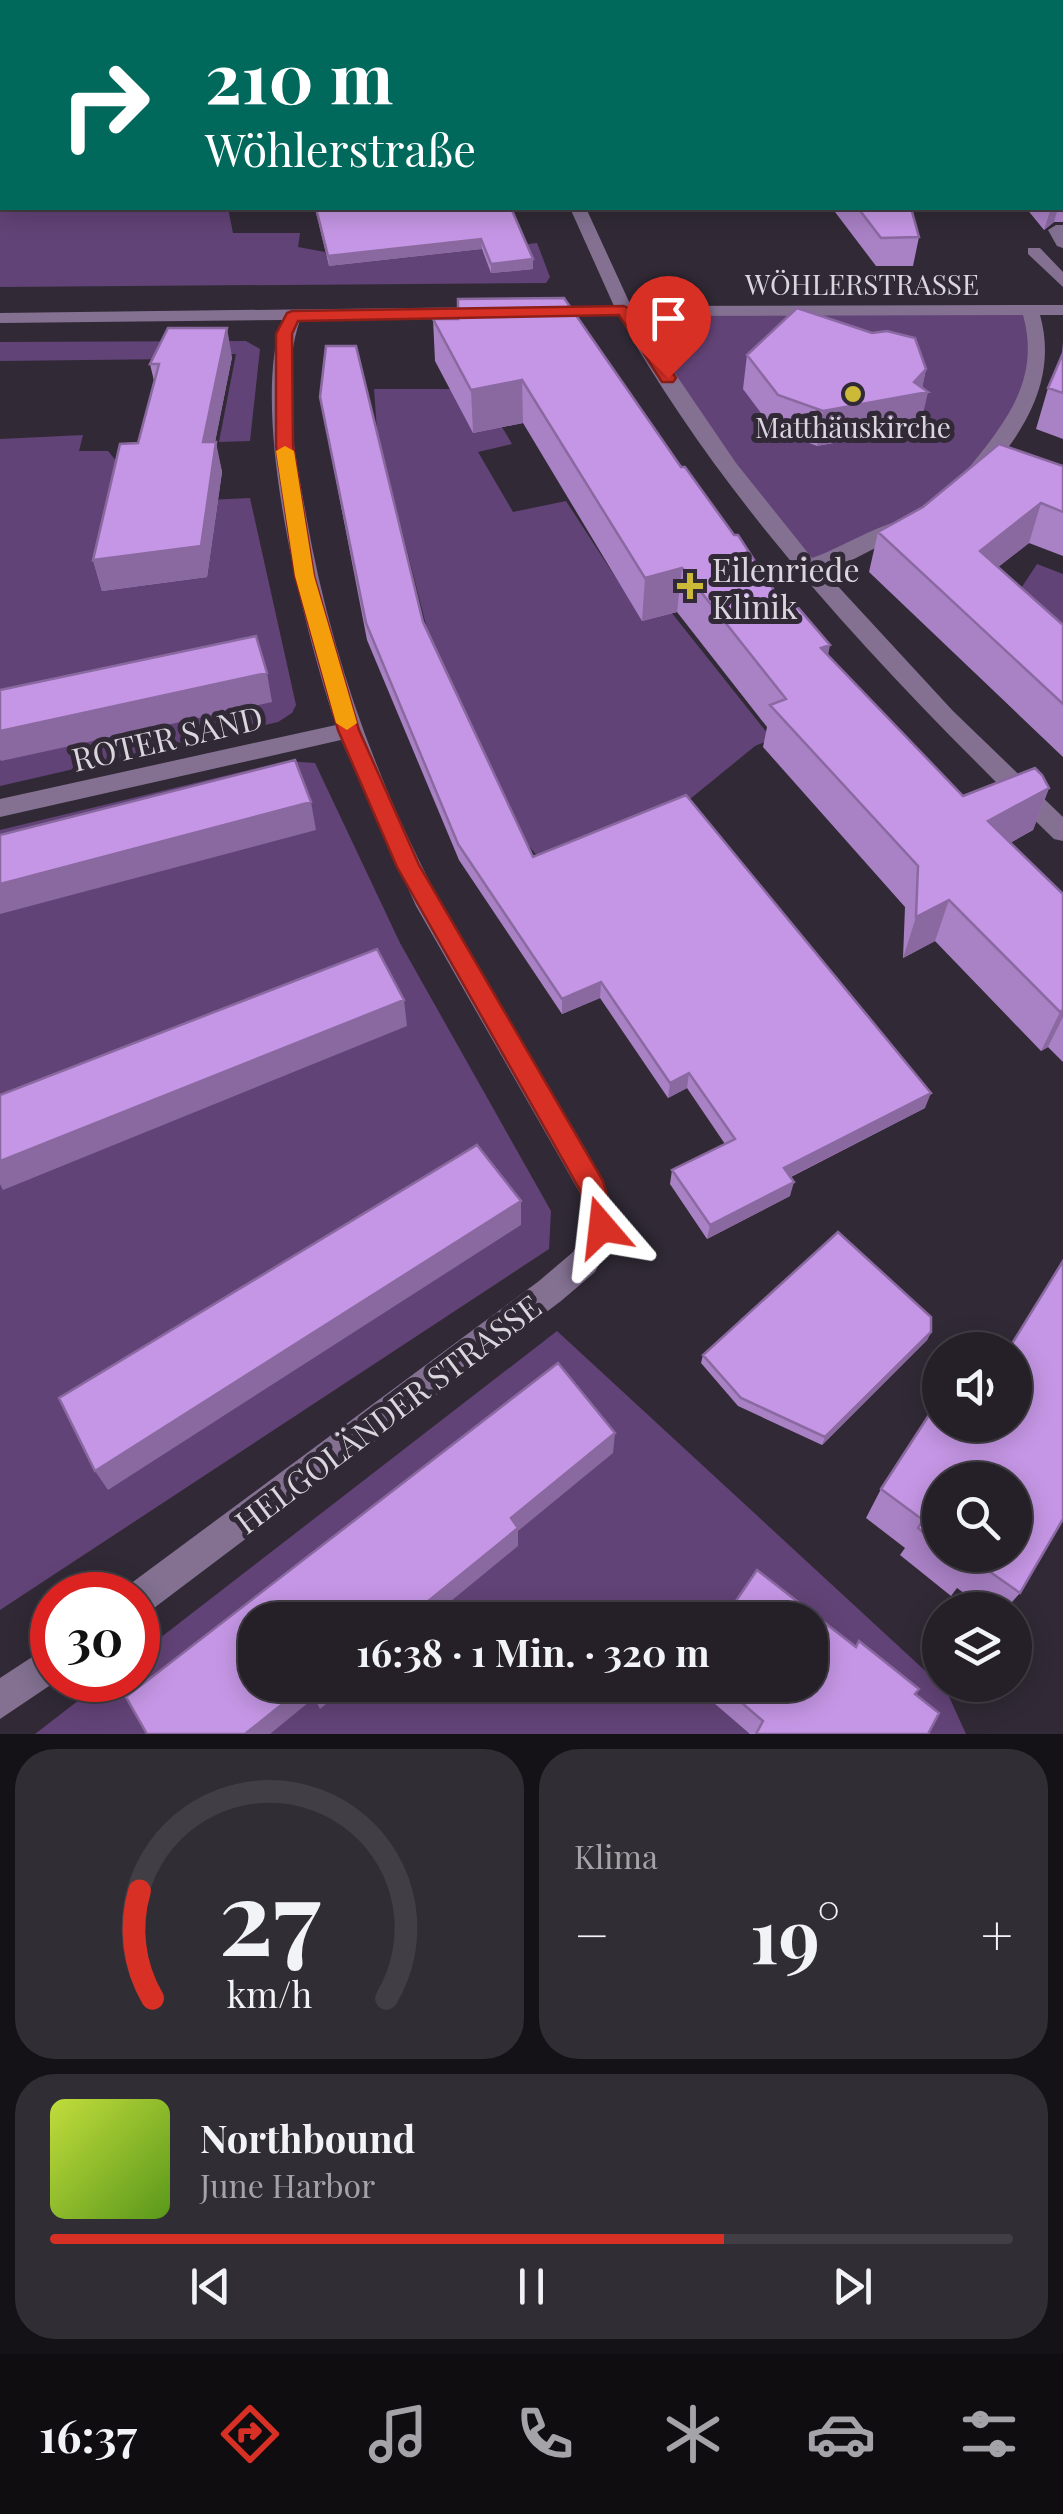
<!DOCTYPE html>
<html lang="de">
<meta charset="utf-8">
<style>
:root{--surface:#252028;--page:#312d34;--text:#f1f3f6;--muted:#a3a3a8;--line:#423e45;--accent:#d93025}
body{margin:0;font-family:"Playfair Display",serif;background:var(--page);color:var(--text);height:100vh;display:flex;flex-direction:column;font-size:38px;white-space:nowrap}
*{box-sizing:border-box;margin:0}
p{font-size:32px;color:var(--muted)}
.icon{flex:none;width:55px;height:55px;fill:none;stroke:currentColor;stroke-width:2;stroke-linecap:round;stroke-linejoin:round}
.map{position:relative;height:1734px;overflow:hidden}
.panel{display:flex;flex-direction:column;gap:15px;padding:15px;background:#141216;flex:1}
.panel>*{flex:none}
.banner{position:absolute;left:0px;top:0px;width:1065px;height:210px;box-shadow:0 5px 25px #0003,0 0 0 2px var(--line);background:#00695c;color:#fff;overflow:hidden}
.tools{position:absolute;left:922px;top:1332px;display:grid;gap:20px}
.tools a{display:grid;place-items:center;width:110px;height:110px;border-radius:50%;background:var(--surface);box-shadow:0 5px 25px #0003,0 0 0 2px var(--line);font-size:50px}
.speed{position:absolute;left:30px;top:1572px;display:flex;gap:20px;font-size:50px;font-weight:700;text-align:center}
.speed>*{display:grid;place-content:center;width:130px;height:130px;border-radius:50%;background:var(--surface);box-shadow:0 5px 25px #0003,0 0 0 2px var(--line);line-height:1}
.speed .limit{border:15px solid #d22;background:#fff;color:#111}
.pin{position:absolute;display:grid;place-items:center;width:85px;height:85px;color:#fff;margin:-102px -42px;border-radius:50% 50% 50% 0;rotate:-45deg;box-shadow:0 0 10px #0007}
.pin .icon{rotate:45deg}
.me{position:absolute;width:110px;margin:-55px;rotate:343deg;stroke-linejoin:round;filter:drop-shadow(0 0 8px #0008)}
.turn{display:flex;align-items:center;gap:35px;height:210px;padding:0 40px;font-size:45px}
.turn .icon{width:130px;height:130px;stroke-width:2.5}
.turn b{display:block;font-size:70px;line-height:85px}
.big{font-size:75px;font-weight:700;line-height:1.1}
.panel .tile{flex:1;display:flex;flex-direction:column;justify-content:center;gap:15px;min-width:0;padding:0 35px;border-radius:40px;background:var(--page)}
.panel .dial{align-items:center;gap:0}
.dial svg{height:260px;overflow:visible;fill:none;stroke:var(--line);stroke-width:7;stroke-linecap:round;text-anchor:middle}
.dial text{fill:var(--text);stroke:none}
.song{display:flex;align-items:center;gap:30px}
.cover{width:120px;height:120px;border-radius:15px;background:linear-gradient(135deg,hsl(70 70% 55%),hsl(90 70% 35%))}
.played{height:10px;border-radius:5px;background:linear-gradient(90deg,var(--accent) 70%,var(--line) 70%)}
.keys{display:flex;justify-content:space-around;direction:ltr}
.heat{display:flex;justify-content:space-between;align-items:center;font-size:55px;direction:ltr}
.panel .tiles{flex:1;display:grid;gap:15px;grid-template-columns:1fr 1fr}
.tile:last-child{grid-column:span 2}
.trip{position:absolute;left:238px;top:1602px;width:590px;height:100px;border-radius:40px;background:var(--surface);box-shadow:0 5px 25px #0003,0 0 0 2px var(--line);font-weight:700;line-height:100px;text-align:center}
.dock{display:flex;height:160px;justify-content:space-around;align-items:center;background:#0f0d10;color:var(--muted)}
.dock .icon{width:70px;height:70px}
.dock .current{color:var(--accent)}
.dock b{font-size:45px;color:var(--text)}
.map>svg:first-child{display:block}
.green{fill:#624377;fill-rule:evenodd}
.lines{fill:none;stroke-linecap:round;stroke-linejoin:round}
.minor{fill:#847192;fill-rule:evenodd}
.wall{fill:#a981c5;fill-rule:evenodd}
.shaded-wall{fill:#8a69a0}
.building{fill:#c596e5;stroke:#8a69a0;stroke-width:2.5}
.route{fill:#d93025;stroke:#8d1f18;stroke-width:2.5}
.slow{fill:#f59e0b}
.poi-dot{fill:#ccb938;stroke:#312a36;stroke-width:4}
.labels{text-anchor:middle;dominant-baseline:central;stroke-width:10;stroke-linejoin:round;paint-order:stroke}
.far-street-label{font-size:28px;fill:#dbd6de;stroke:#312a36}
.far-poi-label{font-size:28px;fill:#dbd6de;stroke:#312a36}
.poi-label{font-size:32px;fill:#dbd6de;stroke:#312a36;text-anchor:start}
.street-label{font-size:32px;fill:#dbd6de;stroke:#312a36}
</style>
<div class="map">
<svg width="1063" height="1734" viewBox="0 0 1063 1734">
<rect width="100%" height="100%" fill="#312a36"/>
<!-- green -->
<path class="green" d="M0 176 2 208H228L233 233H300L298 247 325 252 330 266 537 243 550 277 546 283 0 287Z
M624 310 1030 311 1038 370 999 450 900 528 806 567Z
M246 341 260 349 250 441 219 442 236 354 176 355 175 359 0 361V342Z
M374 389H474L462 412 473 432 502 427 512 444 478 452 513 512 566 501 642 618 671 612 772 739 755 746 679 808 543 863 511 824 430 641 377 431Z
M83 435 79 451H108L126 473 120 504 250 498 296 705 292 713 278 722 0 786V439Z
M1037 564 1063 574V650L1010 605Z
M286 761 315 763 400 943 551 1211 549 1249 0 1610V830Z
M557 1331 946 1690 966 1734H35L105 1680H138V1655ZM255 1620H810V1685H255Z"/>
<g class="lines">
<!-- minor -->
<path class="minor" d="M560 0H578L579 2H561Z
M0 10H2V18H0Z
M0 125H2V133H0Z
M570 208H586L631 306 1063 305V315H1040C1054 364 1037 409 1007 449 999 459 990 471 978 475L968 469C1006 422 1041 379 1023 315L636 316 736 463 812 558C838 550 893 515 914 520V528L854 559 822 569 953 711 1063 817V841L1054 839C891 680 731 515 619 316L532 315 529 311 538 306H614Z
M1056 225H1063V248L1057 246 1048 230Z
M1028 248H1040L1063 272V287L1028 254Z
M488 307 497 312 494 316 300 320C279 382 295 453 306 515 334 675 391 821 473 961 498 1005 525 1048 551 1092 578 1136 605 1176 618 1227L595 1272 561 1301 150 1611 138 1617V1595H122L126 1587 539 1281 573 1252 588 1226 580 1193 416 906 341 740 0 817V799L336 725C304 628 249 416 282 320L0 323V313Z
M52 1644V1680H58L0 1719V1678Z"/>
</g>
<!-- wall -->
<path class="wall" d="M607 0H1062L1063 1V222H1054L1044 230 1026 208H1062V2H610Z
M315 208H511L533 269 491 273 482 249 329 266Z
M832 208H911L919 237 913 266H876Z
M433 319 681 467 779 598 828 656 963 796 1049 788 1033 830 1010 843 1063 894V1062L1048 1047 1041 1051 935 941 903 958 905 907 763 747 767 727 677 612 642 621 523 423 473 433 435 361Z
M1063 342V439L1036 429 1048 388 1062 356Z
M747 355 926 369 922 388 920 427 817 446 773 429 743 389Z
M232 357 215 442 222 472 207 577 102 591 93 560 138 443 154 381 150 364Z
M320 397 533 857 925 1108 791 1177 790 1196 707 1239 670 1184 672 1170 725 1144 687 1088 668 1098 600 998 562 1014 459 860 367 640Z
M1063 466V556L1029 543 998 567 1063 625V757L869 572 878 532Z
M931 1332 927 1340 822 1445 738 1406 701 1363 703 1355Z
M940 1425H1015L1020 1593 1005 1610H987L957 1588 951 1596 900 1555 905 1548 866 1518 881 1489ZM940 1480 1015 1555H940Z
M693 1685H810L915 1694 928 1734H750Z"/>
<!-- shaded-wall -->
<path class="shaded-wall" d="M133 0H211V2H117Z
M247 0H331L305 2H246Z
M930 0H950V2H925Z
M1051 208H1058L1054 222 1044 230Z
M481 239 482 249 329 266 328 256Z
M533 259V269L491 273V264Z
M227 328 232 357 209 472 203 442Z
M926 369 921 393 928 392 920 427 817 446 823 411 914 382Z
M522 380 523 423 473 433 471 390Z
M216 442 222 472 207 577 102 591 93 560Z
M1041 503 1029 543 969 590 980 551Z
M682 568 677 612 642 621 645 578Z
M830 645 822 688 821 648Z
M267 673 272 702 1 761 0 759V731Z
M1049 788 1033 830 974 863 988 821Z
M311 802 316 830 0 914V884Z
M949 900 935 941 903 958 916 917Z
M601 982 600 998 562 1014V999Z
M404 1000 407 1026 3 1190 0 1184V1161Z
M1063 1010V1017L1048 1047 1041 1051 1060 1012Z
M689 1073 687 1088 668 1098 670 1083Z
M931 1093 925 1108 780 1182 784 1168Z
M794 1182 790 1196 707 1239 710 1225Z
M521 1201V1225L108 1490 95 1471Z
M931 1332 927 1340 822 1445 825 1437Z
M615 1433 613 1453 518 1531V1546L428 1620H405L511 1518Z
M306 1685H307L314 1698 270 1734H245Z
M326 1685H349L320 1709 313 1695Z"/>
<!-- building -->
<path class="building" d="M10 0H133L117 2H12Z
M208 0H247L246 2H207Z
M349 0H415L416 2H350Z
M633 0H837L819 2H636Z
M840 0H930L925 2H844Z
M967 0 1063 1V192L1062 2H970Z
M316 208H511L533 259 491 264 481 239 328 256Z
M858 208H911L919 237 881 238Z
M564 298 681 467H685L734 535H738L779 598 788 596 830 645 821 648 963 796 1035 768 1042 775 1049 788 988 821 1063 894V1010L1060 1012 949 900 916 917 918 866 770 705 786 699 682 568 645 578 522 380 471 390 433 319H458V299Z
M797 308 872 333 887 331 915 338 926 369 914 382 928 392 823 411 778 395 747 355Z
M168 328H227L203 442H216L201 546 93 560 120 444 138 443 159 364H150Z
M326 346H356L423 622 533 857 686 795 931 1093 784 1168 794 1182 710 1225 672 1170 735 1139 689 1073 670 1083 601 982 562 999 458 844 366 623 320 397Z
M1063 353V393L1048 388Z
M999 444 1063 466V512L1041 503 980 551 1063 625V704L878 532 923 507Z
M256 636 267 673 0 731V690Z
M295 760 311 802 0 884V835Z
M377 949 404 1000 0 1161V1095Z
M477 1145 521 1201 95 1471 59 1398Z
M838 1232 931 1317V1332L825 1437 741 1398 703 1355Z
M1063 1261V1519L1020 1593 976 1562 971 1570 951 1555H1015V1480H940V1546L918 1528 923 1520 881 1489 940 1398V1425H1015V1350H1008Z
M558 1363 615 1433 511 1518 518 1528 405 1620H255V1685H306L245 1734H147L126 1697Z
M757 1570 856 1647 859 1641 919 1689 915 1694 939 1713 928 1734H756L763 1721 721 1685H810V1620H723Z
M307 1685H326L313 1695Z"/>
<!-- route -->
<path class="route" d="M624 306 632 310 676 378 673 382H662L619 315 298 321 292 334 293 446 314 576 359 730 419 865 603 1181 616 1227 612 1236 602 1240 593 1236 581 1192 397 867 338 730 295 576 276 446V334L287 313 292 311Z"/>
<!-- slow -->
<path class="slow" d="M285 446 294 451 314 576 357 723 347 730 336 723 295 576 276 451Z"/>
<!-- markers -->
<g class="poi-dot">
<circle cx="853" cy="394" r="10"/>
<path d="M685 571h10v10h10v10h-10v10h-10v-10h-10v-10h10z"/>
</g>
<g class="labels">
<!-- far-street labels -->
<g class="far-street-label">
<text x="862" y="283">WÖHLERSTRASSE</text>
</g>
<!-- far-poi labels -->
<g class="far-poi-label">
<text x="853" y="426">Matthäuskirche</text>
</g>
<!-- poi labels -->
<g class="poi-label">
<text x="712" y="568">Eilenriede<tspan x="712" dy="37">Klinik</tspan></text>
</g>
<!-- street labels -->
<g class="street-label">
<text transform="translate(167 737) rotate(-13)">ROTER SAND</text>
<text transform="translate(387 1413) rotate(-37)">HELGOLÄNDER STRASSE</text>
</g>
</g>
</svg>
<div class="tools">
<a><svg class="icon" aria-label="sound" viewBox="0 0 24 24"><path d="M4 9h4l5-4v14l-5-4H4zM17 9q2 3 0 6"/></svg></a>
<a><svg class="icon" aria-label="search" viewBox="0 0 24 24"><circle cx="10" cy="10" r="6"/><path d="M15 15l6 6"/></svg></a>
<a><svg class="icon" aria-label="layers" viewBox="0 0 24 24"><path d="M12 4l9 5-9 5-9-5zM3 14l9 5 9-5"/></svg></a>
</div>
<div class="speed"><div class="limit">30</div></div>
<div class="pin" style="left:668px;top:378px;background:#d93025"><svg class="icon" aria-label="arrive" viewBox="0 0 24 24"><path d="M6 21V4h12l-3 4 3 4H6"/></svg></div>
<svg class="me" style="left:602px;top:1227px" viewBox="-20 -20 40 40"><path d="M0-17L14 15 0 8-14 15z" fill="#d93025" stroke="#fff" stroke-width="4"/></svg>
<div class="trip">16:38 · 1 Min. · 320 m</div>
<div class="banner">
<div class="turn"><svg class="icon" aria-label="right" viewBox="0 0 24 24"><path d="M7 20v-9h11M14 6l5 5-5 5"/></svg><div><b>210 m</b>Wöhlerstraße</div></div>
</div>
</div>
<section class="panel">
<div class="tiles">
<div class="tile dial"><svg viewBox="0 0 100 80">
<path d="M14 69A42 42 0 1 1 86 69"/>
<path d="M14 69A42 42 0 0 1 10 36" stroke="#d93025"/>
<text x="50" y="56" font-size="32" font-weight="700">27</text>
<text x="50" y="72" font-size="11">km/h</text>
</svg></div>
<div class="tile"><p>Klima</p>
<div class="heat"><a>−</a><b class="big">19°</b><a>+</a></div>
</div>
<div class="tile">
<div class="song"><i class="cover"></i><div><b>Northbound</b><p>June Harbor</p></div></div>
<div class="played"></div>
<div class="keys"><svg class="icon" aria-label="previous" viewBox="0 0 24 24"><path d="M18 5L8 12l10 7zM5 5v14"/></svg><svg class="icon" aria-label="pause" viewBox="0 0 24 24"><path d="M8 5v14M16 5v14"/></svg><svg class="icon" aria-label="next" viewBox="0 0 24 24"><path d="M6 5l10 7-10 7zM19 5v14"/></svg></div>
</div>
</div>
</section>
<nav class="dock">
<b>16:37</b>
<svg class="icon current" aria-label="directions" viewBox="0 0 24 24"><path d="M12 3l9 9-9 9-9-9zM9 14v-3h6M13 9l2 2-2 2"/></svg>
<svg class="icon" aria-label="music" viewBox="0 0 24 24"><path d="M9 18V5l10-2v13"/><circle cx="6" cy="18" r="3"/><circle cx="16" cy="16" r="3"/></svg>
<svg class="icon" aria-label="phone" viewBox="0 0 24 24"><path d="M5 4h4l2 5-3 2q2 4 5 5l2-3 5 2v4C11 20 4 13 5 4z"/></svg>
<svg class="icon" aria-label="climate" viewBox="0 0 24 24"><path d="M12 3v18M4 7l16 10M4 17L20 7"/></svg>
<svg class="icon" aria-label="car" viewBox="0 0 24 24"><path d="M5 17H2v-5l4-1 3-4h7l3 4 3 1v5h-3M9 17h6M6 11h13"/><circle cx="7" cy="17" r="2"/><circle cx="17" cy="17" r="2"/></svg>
<svg class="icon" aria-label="filters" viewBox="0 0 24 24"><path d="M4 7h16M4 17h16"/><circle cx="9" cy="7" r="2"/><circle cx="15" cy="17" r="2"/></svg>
</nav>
